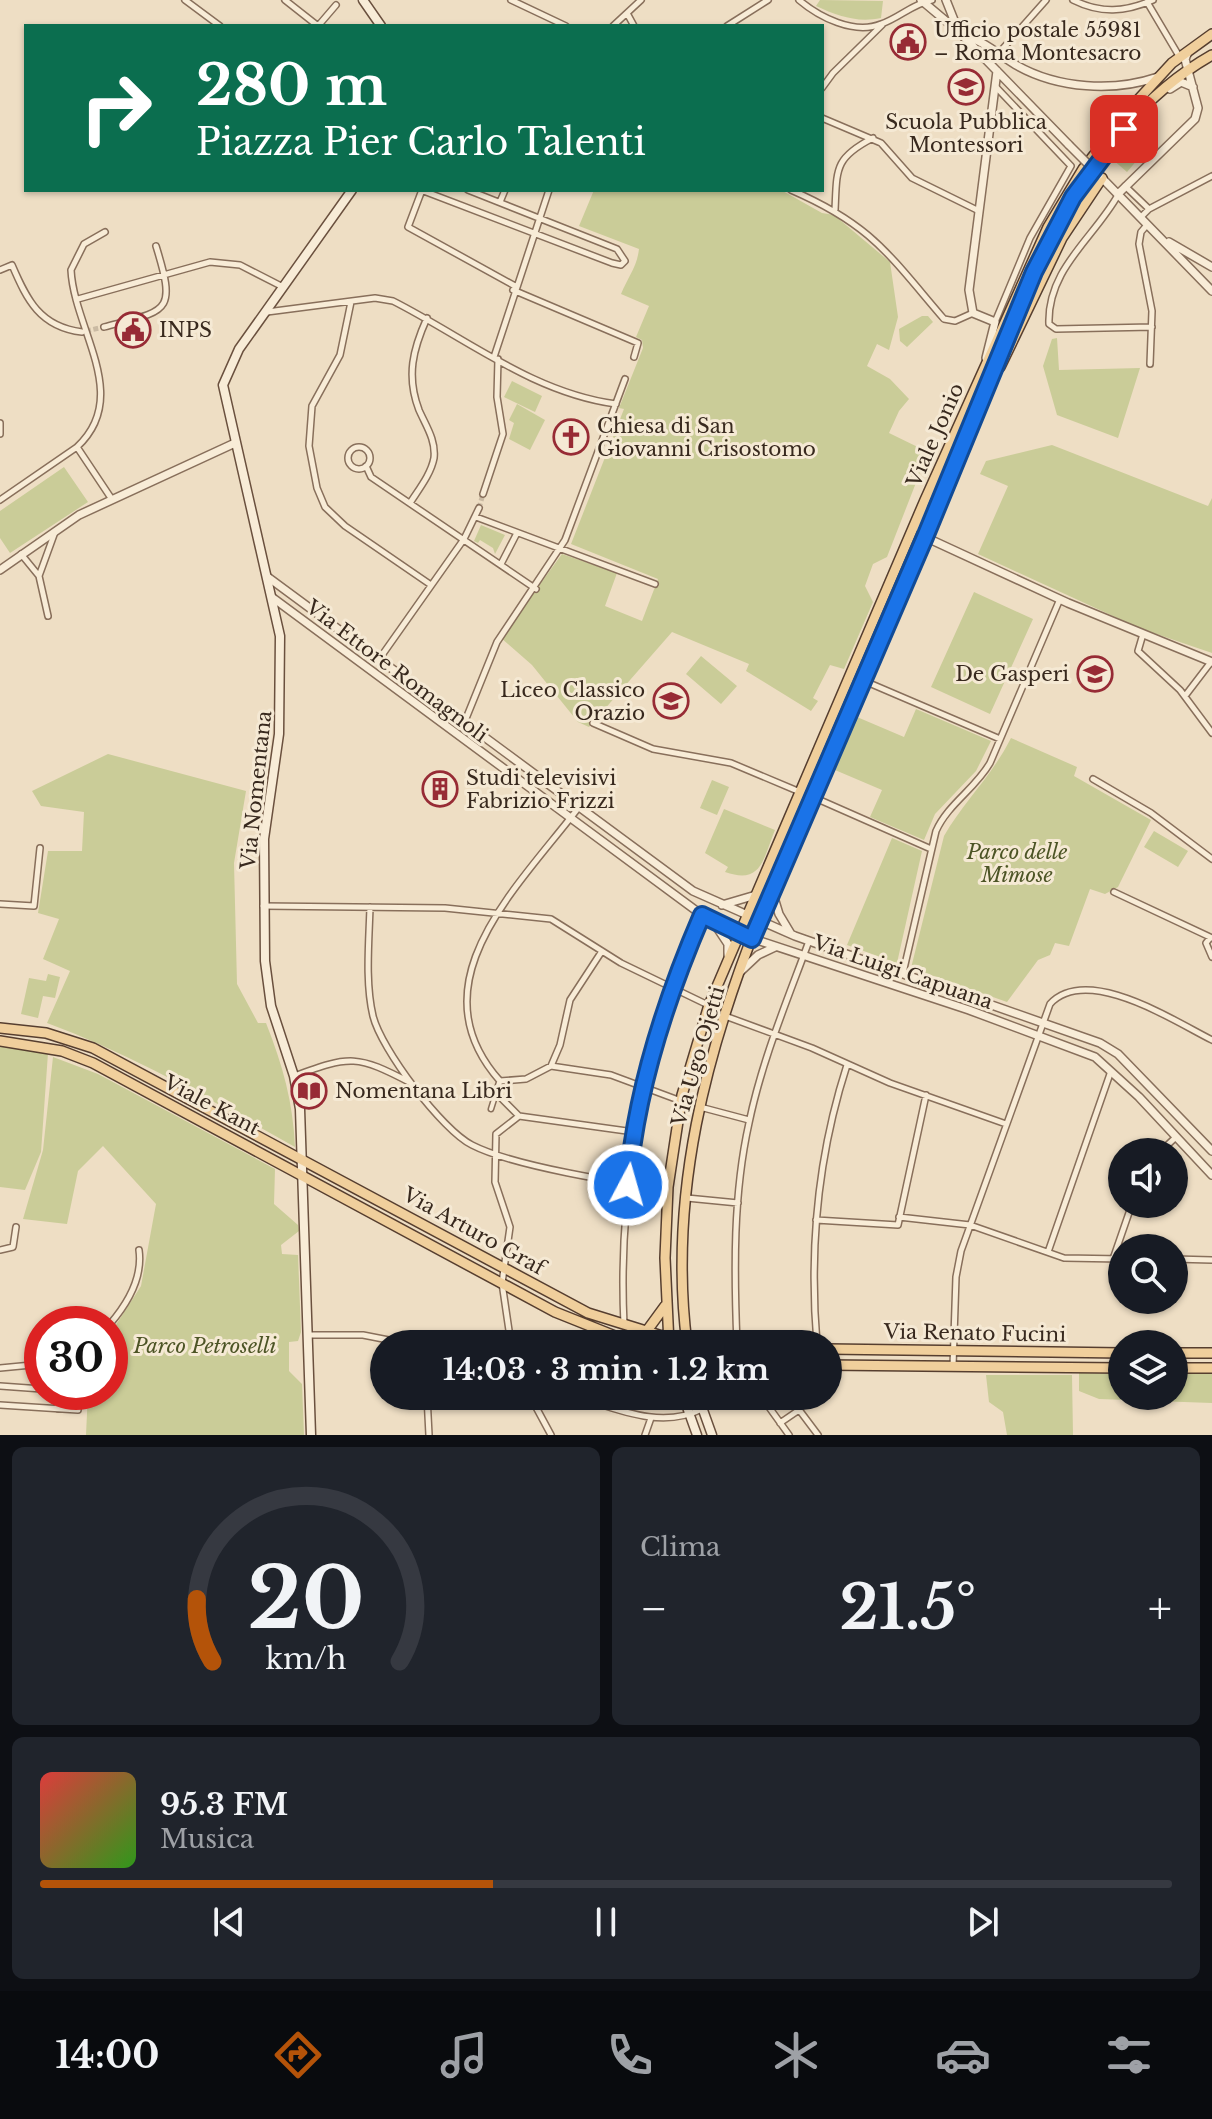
<!DOCTYPE html>
<html lang="it">
<meta charset="utf-8">
<style>
:root{--surface:#171b24;--page:#20242c;--text:#f1f3f6;--muted:#9ea1a6;--line:#363941;--accent:#b45309}
body{margin:0;font-family:"Libre Baskerville",serif;background:var(--page);color:var(--text);height:100vh;display:flex;flex-direction:column;font-size:30px;white-space:nowrap}
*{box-sizing:border-box;margin:0}
p{font-size:26px;color:var(--muted)}
.icon{flex:none;width:44px;height:44px;fill:none;stroke:currentColor;stroke-width:2;stroke-linecap:round;stroke-linejoin:round}
.map{position:relative;height:1435px;overflow:hidden}
.sheet{display:flex;flex-direction:column;gap:12px;padding:12px;background:#0d0f14;flex:1}
.sheet>*{flex:none}
.top-card{position:absolute;left:24px;top:24px;width:800px;height:168px;border-radius:0px;box-shadow:0 2px 6px #0004;background:#0b6e4f;color:#fff;overflow:hidden}
.controls{position:absolute;left:1108px;top:1138px;display:grid;gap:16px}
.controls a{display:grid;place-items:center;width:80px;height:80px;border-radius:50%;background:var(--surface);box-shadow:0 2px 6px #0004;font-size:40px}
.speed{position:absolute;left:24px;top:1306px;display:flex;gap:16px;font-size:40px;font-weight:700;text-align:center}
.speed>*{display:grid;place-content:center;width:104px;height:104px;border-radius:50%;background:var(--surface);box-shadow:0 2px 6px #0004;line-height:1}
.speed .limit{border:12px solid #d22;background:#fff;color:#111}
.pin{position:absolute;display:grid;place-items:center;width:68px;height:68px;color:#fff;margin:-34px;border-radius:16px;box-shadow:0 4px 12px #0006}
.me{position:absolute;width:88px;margin:-44px;rotate:6deg;stroke-linejoin:round;filter:drop-shadow(0 0 6px #0008)}
.turn{display:flex;align-items:center;gap:28px;height:168px;padding:0 40px;font-size:36px}
.turn .icon{width:104px;height:104px;stroke-width:2.5}
.turn b{display:block;font-size:56px;line-height:68px}
.big{font-size:60px;font-weight:700;line-height:1.1}
.sheet .card{flex:1;display:flex;flex-direction:column;justify-content:center;gap:12px;min-width:0;padding:0 28px;border-radius:12px;background:var(--page)}
.sheet .dial{align-items:center;gap:0}
.dial svg{height:208px;overflow:visible;fill:none;stroke:var(--line);stroke-width:7;stroke-linecap:round;text-anchor:middle}
.dial text{fill:var(--text);stroke:none}
.song{display:flex;align-items:center;gap:24px}
.cover{width:96px;height:96px;border-radius:12px;background:linear-gradient(135deg,hsl(0 70% 55%),hsl(110 70% 35%))}
.played{height:8px;border-radius:4px;background:linear-gradient(90deg,var(--accent) 40%,var(--line) 40%)}
.keys{display:flex;justify-content:space-around;direction:ltr}
.heat{display:flex;justify-content:space-between;align-items:center;font-size:44px;direction:ltr}
.sheet .tiles{flex:1;display:grid;gap:12px;grid-template-columns:1fr 1fr}
.card:last-child{grid-column:span 2}
.trip{position:absolute;left:370px;top:1330px;width:472px;height:80px;border-radius:40px;background:var(--surface);box-shadow:0 2px 6px #0004;font-weight:700;line-height:80px;text-align:center}
.dock{display:flex;height:128px;justify-content:space-around;align-items:center;background:#090b0e;color:var(--muted)}
.dock .icon{width:56px;height:56px}
.dock .active{color:var(--accent)}
.dock b{font-size:36px;color:var(--text)}
.map>svg:first-child{display:block}
.green{fill:#cacc98}
.lines{fill:none;stroke-linecap:round;stroke-linejoin:round}
.minor-tunnel{stroke:#cabaa3;stroke-width:5;stroke-dasharray:5 2.5;stroke-linecap:butt}
.pedestrian-casing{stroke:#886f5b;stroke-width:7}
.minor-casing{stroke:#886f5b;stroke-width:8}
.tertiary-casing{stroke:#886f5b;stroke-width:10}
.secondary-casing{stroke:#6a503e;stroke-width:11}
.primary-casing{stroke:#563e2f;stroke-width:12}
.pedestrian{stroke:#f8ecd7;stroke-width:4}
.minor{stroke:#f8ecd7;stroke-width:5}
.tertiary{stroke:#f8ecd7;stroke-width:7}
.secondary{stroke:#f8ecd7;stroke-width:8}
.primary{stroke:#f0cf9c;stroke-width:9}
.tertiary-bridge-casing{stroke:#886f5b;stroke-width:10;stroke-linecap:butt}
.tertiary-bridge{stroke:#f8ecd7;stroke-width:7}
.route-casing{stroke:#114b97;stroke-width:20}
.route{stroke:#1a73e8;stroke-width:14}
.labels{text-anchor:middle;dominant-baseline:central;stroke-width:6;stroke-linejoin:round;paint-order:stroke}
.poi-label{font-size:20px;fill:#38291e;stroke:#f5e9d4;text-anchor:start}
.street-label{font-size:20px;fill:#38291e;stroke:#f5e9d4}
.park-label{font-size:20px;font-style:italic;fill:#4c5425;stroke:#f5e9d4}
</style>
<div class="map">
<svg width="1212" height="1435" viewBox="0 0 1212 1435">
<rect width="100%" height="100%" fill="#eedec4"/>
<!-- green -->
<path class="green" d="M820 0 883 1 881 18C857 23 838 16 816 6Z
M1135 133 1150 145 1127 172 1112 159Z
M594 190H781L822 213 834 215 890 262 898 317 889 350 877 344 867 366 890 379 909 399 899 411 889 433 928 452 887 557 873 564 865 586 873 602 844 669 830 665 813 698 818 701 811 711 746 671 749 664 672 632 589 727 578 722 532 665 501 638 562 554 617 573 605 606 642 621 658 579 571 544 624 409 619 408 643 348 642 340 636 337 649 306 621 294C628 277 637 267 639 249L579 226Z
M922 316H928L933 322 907 347 900 341 899 329Z
M1057 338 1059 370 1140 368 1118 438 1057 415 1043 366 1052 339Z
M512 381 542 396 535 412 504 397Z
M517 404 545 420 530 450 509 439 514 423 509 420Z
M1052 445 1208 506 1212 498V653L1139 628 978 554 1008 486 980 474 986 461Z
M64 467 88 502 10 553 0 538V511Z
M481 525 505 535 495 554 493 548 480 540 478 543 474 541Z
M974 592 1033 619 990 714 931 687Z
M701 656 737 686 721 704 686 674Z
M916 709 991 741 976 771 935 814 924 840 870 817 882 790 835 770 857 717 904 737Z
M1011 738 1077 767 1074 776 1151 820 1118 887 1105 894 1090 889 1069 946 1055 943 1050 955 1038 960 1007 1002 911 968 944 836C964 801 992 776 1011 738Z
M108 754 246 791 234 863 237 984 258 1023H266C283 1066 293 1102 295 1147 214 1102 134 1055 47 1023L70 971 43 959 59 919 38 913 48 851H82L84 812 41 806 32 791Z
M712 780 729 787 717 815 700 808Z
M724 809 775 830C763 859 762 885 725 872L728 867 705 853Z
M1154 831 1188 851 1178 867 1144 847Z
M892 838 922 851 897 963 847 945Z
M48 974 60 977 55 998 43 996 38 1018 21 1014 29 978 46 981Z
M0 1045 48 1053 41 1152 25 1190 0 1187Z
M53 1057 98 1074 275 1169 274 1204 298 1225 299 1231 281 1245 282 1254 298 1255 301 1332 298 1341 289 1342V1371L302 1384 304 1435H86L88 1392H110V1334L141 1286 156 1204 103 1146 78 1171 67 1224 23 1219 43 1150Z
M1079 1373 1122 1374V1396H1174V1374H1212V1403L1099 1399 1079 1391Z
M986 1375H1072L1073 1435H1007L1003 1412 989 1402Z"/>
<g class="lines">
<!-- minor-tunnel -->
<path class="minor-tunnel" d="M86 331 104 327
M479 508 483 494"/>
<defs>
<path id="pedestrian" d="M491 1109 496 1093"/>
<path id="minor" d="M185 0 220 26
M285 0 318 26 336 5
M511 0 566 26
M799 0C819 17 854 35 881 24 899 18 912 4 932 0
M1073 0C1101 14 1125 12 1153 0
M1147 2 1179 56
M628 15 634 26
M613 26 641 0
M727 26 768 0
M999 53 1046 0
M822 88 833 73 882 25
M822 118 881 143 912 178 977 210
M1125 186 1149 209
M421 190 612 263 621 265 625 261 617 249 468 190
M422 190 408 227 515 286
M791 190C872 225 889 255 944 319L955 321 973 313
M1118 195C1094 238 1047 269 1049 324L1056 329 1152 327
M500 202 505 190
M835 210C837 169 834 158 873 138
M1141 217 1149 209 1212 176
M1147 225 1141 232 1139 244 1152 311 1150 364
M105 232 84 244 71 270C74 330 132 396 77 447L111 498
M0 270 12 265C27 300 40 327 82 332
M513 290 638 343 634 357
M78 299 210 262 240 265 283 287
M351 302 340 355 312 406 309 446 317 488 325 507 345 526 431 585
M267 312 375 298 393 301C466 338 533 393 616 404
M995 322 1030 238 1071 166 995 86
M104 327C168 310 177 314 156 246
M494 357 549 190
M0 423V434
M348 458a11 11 0 1 1 22 0a11 11 0 1 1-22 0Z
M366 466 371 477 536 589
M483 494 503 434 497 397 498 359
M0 500 77 447
M410 503C419 489 431 474 434 458 436 440 426 426 419 410 406 376 413 349 427 318
M476 517 655 584
M21 554 39 576 48 616
M501 564 517 533
M39 576 55 532
M1143 634 1138 651 1180 690 1212 733
M380 658 464 539 479 508
M862 680 1000 739
M1185 696 1211 662
M465 721 497 642 565 540 625 379
M593 723 653 749 731 763 800 792
M1093 779 1151 813 1212 859
M813 797 931 849
M579 807C518 887 413 983 500 1081L496 1093 519 1116 634 1132
M1114 892 1212 938
M0 904 34 906 40 848
M263 906 445 908 551 919 621 963 708 1005
M370 907C369 942 365 982 373 1016 381 1049 442 1130 472 1145 511 1165 622 1185 667 1187
M1210 938 1206 943 1212 957
M903 973 936 831C948 804 975 789 990 763L1060 599
M725 1016 812 1048 890 1083 1006 1124
M551 1066 560 1045 570 1000 602 951
M294 1076C351 1055 357 1055 411 1083
M500 1081 526 1079 551 1066 611 1075 681 1101
M700 1107 749 1120
M1160 1152 1176 1137
M687 1198 738 1203
M899 1217 970 1225 1064 1258 1122 1259
M816 1220 898 1225 926 1095
M0 1250 13 1247 16 1227
M1048 1252 1111 1071
M1113 1259 1132 1204
M1174 1259 1212 1260
M110 1324C128 1303 143 1278 139 1250
M624 1325C617 1182 646 1046 702 915
M309 1335H363L409 1344
M511 1344 502 1283 510 1227 495 1182 496 1134 519 1116
M737 1344C734 1270 733 1195 749 1123 762 1060 787 1001 809 941
M817 1344C809 1250 818 1155 847 1065
M953 1366 956 1277 961 1251 1050 1004C1087 964 1174 1021 1212 1040
M0 1368 42 1364
M0 1386 42 1389
M427 1396 429 1435
M530 1396 551 1435
M574 1396C615 1408 660 1430 702 1409
M761 1396 789 1435
M796 1396 797 1407 818 1435
M0 1405 78 1410 79 1392
M57 1409 59 1392
M780 1423 799 1410
M645 1435 651 1418"/>
<path id="tertiary" d="M921 0 959 32 1069 145
M946 0 958 30
M961 34C982 40 998 54 1016 65 1058 89 1114 92 1158 77
M1170 89 1181 82 1193 87
M1100 176 1212 291
M1118 194 1195 119 1198 108 1185 59 1188 52
M1169 242 1212 267
M986 358 995 322 973 313 969 290 997 71
M924 510 920 529 925 537 1068 603 1212 662
M0 570 79 515 235 443
M269 578 693 891 795 936 1100 1043 1118 1054 1212 1151
M273 598 702 915 760 941 969 1010 1095 1057 1139 1097 1212 1175
M772 891 779 914 791 934
M722 905 756 895
M714 923 728 944V955
M741 971 758 955 775 947"/>
<path id="secondary" d="M363 0 381 26
M683 1396 697 1435
M698 1396 712 1435
M311 1435 300 1109 294 1076 271 1006 265 961 264 839 279 734 280 636 223 385 239 349 352 190"/>
<path id="primary" d="M1000 367 1062 238 1102 178
M0 1028 46 1033 93 1048 588 1313 688 1344
M0 1041 62 1051 93 1063 555 1312 635 1344
M646 1332 665 1306
M669 1344 665 1258 668 1187 682 1095 709 1005 925 500 1048 227 1083 169 1136 102 1172 63 1212 34
M687 1344C668 1195 706 1051 761 914L1056 227C1094 159 1143 94 1212 55
M828 1349 1122 1353
M1174 1353H1212
M828 1365 1122 1368
M1174 1368H1212"/>
</defs>
<!-- pedestrian casing -->
<use href="#pedestrian" class="pedestrian-casing"/>
<!-- minor casing -->
<use href="#minor" class="minor-casing"/>
<!-- tertiary casing -->
<use href="#tertiary" class="tertiary-casing"/>
<!-- secondary casing -->
<use href="#secondary" class="secondary-casing"/>
<!-- primary casing -->
<use href="#primary" class="primary-casing"/>
<!-- pedestrian -->
<use href="#pedestrian" class="pedestrian"/>
<!-- minor -->
<use href="#minor" class="minor"/>
<!-- tertiary -->
<use href="#tertiary" class="tertiary"/>
<!-- secondary -->
<use href="#secondary" class="secondary"/>
<!-- primary -->
<use href="#primary" class="primary"/>
<defs>
<path id="tertiary-bridge" d="M1069 145 1099 175"/>
</defs>
<!-- tertiary-bridge casing -->
<use href="#tertiary-bridge" class="tertiary-bridge-casing"/>
<!-- tertiary-bridge -->
<use href="#tertiary-bridge" class="tertiary-bridge"/>
</g>
<g class="lines">
<defs>
<path id="route" d="M628 1185C635 1092 665 1001 702 915L752 939 925 537 1034 272 1073 197 1124 129"/>
</defs>
<!-- route casing -->
<use href="#route" class="route-casing"/>
<!-- route -->
<use href="#route" class="route"/>
</g>
<!-- icons -->
<defs>
<symbol id="civic-ring" viewBox="-11 -11 22 22"><circle r="9.5" fill="#f5e9d4" stroke="#972b35" stroke-width="1.5"/><path d="M-.6-6.5H3V-4.5H.6V-3L4-1V1h2V6H-6V1h2V-1L-.6-3ZM-1.2 2.5V6h2.4V2.5Z" fill="#972b35"/></symbol>
<symbol id="school-ring" viewBox="-11 -11 22 22"><circle r="9.5" fill="#f5e9d4" stroke="#972b35" stroke-width="1.5"/><path d="M0-5L7-2L0 1L-7-2ZM-4 1L0 2.5L4 1V4Q0 6-4 4Z" fill="#972b35"/></symbol>
<symbol id="church-ring" viewBox="-11 -11 22 22"><circle r="9.5" fill="#f5e9d4" stroke="#972b35" stroke-width="1.5"/><path d="M-1.2-6h2.4v3.5h3.3v2.4h-3.3V6h-2.4V-.1h-3.3v-2.4h3.3Z" fill="#972b35"/></symbol>
<symbol id="building-ring" viewBox="-11 -11 22 22"><circle r="9.5" fill="#f5e9d4" stroke="#972b35" stroke-width="1.5"/><path d="M-4-6H4V6H1V3H-1V6H-4ZM-2.5-4.3h1.7v1.8h-1.7ZM.8-4.3h1.7v1.8H.8ZM-2.5-1h1.7V.8h-1.7ZM.8-1h1.7V.8H.8Z" fill="#972b35"/></symbol>
<symbol id="library-ring" viewBox="-11 -11 22 22"><circle r="9.5" fill="#f5e9d4" stroke="#972b35" stroke-width="1.5"/><path d="M-6-4Q-3-5.5-.7-3.5V5Q-3 3-6 4ZM6-4Q3-5.5 .7-3.5V5Q3 3 6 4Z" fill="#972b35"/></symbol>
</defs>
<g fill-rule="evenodd">
<use href="#civic-ring" x="888" y="22" width="40" height="40"/>
<use href="#school-ring" x="946" y="67" width="40" height="40"/>
<use href="#civic-ring" x="113" y="310" width="40" height="40"/>
<use href="#church-ring" x="551" y="417" width="40" height="40"/>
<use href="#school-ring" x="1075" y="654" width="40" height="40"/>
<use href="#school-ring" x="651" y="681" width="40" height="40"/>
<use href="#building-ring" x="420" y="769" width="40" height="40"/>
<use href="#library-ring" x="289" y="1071" width="40" height="40"/>
</g>
<g class="labels">
<!-- poi labels -->
<g class="poi-label">
<text x="934" y="30">Ufficio postale 55981<tspan x="934" dy="23">– Roma Montesacro</tspan></text>
<text x="966" y="122" text-anchor="middle">Scuola Pubblica<tspan x="966" dy="23">Montessori</tspan></text>
<text x="159" y="330">INPS</text>
<text x="597" y="426">Chiesa di San<tspan x="597" dy="23">Giovanni Crisostomo</tspan></text>
<text x="1069" y="674" text-anchor="end">De Gasperi</text>
<text x="645" y="690" text-anchor="end">Liceo Classico<tspan x="645" dy="23">Orazio</tspan></text>
<text x="466" y="778">Studi televisivi<tspan x="466" dy="23">Fabrizio Frizzi</tspan></text>
<text x="335" y="1091">Nomentana Libri</text>
</g>
<!-- street labels -->
<g class="street-label">
<text transform="translate(935 435) rotate(-66)">Viale Jonio</text>
<text transform="translate(397 671) rotate(37)">Via Ettore Romagnoli</text>
<text transform="translate(256 790) rotate(-84)">Via Nomentana</text>
<text transform="translate(903 972) rotate(19)">Via Luigi Capuana</text>
<text transform="translate(698 1056) rotate(-74)">Via Ugo Ojetti</text>
<text transform="translate(212 1105) rotate(28)">Viale Kant</text>
<text transform="translate(474 1231) rotate(29)">Via Arturo Graf</text>
<text transform="translate(975 1333) rotate(1)">Via Renato Fucini</text>
</g>
<!-- park labels -->
<g class="park-label">
<text x="1017" y="852">Parco delle<tspan x="1017" dy="23">Mimose</tspan></text>
<text x="205" y="1346">Parco Petroselli</text>
</g>
</g>
</svg>
<div class="controls">
<a><svg class="icon" aria-label="sound" viewBox="0 0 24 24"><path d="M4 9h4l5-4v14l-5-4H4zM17 9q2 3 0 6"/></svg></a>
<a><svg class="icon" aria-label="search" viewBox="0 0 24 24"><circle cx="10" cy="10" r="6"/><path d="M15 15l6 6"/></svg></a>
<a><svg class="icon" aria-label="layers" viewBox="0 0 24 24"><path d="M12 4l9 5-9 5-9-5zM3 14l9 5 9-5"/></svg></a>
</div>
<div class="speed"><div class="limit">30</div></div>
<div class="pin" style="left:1124px;top:129px;background:#d93025"><svg class="icon" aria-label="arrive" viewBox="0 0 24 24"><path d="M6 21V4h12l-3 4 3 4H6"/></svg></div>
<svg class="me" style="left:628px;top:1185px" viewBox="-20 -20 40 40"><circle r="17" fill="#1a73e8" stroke="#fff" stroke-width="3"/><path d="M0-11L8 9 0 5-8 9z" fill="#fff"/></svg>
<div class="trip">14:03 · 3 min · 1.2 km</div>
<div class="top-card">
<div class="turn"><svg class="icon" aria-label="right" viewBox="0 0 24 24"><path d="M7 20v-9h11M14 6l5 5-5 5"/></svg><div><b>280 m</b>Piazza Pier Carlo Talenti</div></div>
</div>
</div>
<section class="sheet">
<div class="tiles">
<div class="card dial"><svg viewBox="0 0 100 80">
<path d="M14 69A42 42 0 1 1 86 69"/>
<path d="M14 69A42 42 0 0 1 8 45" stroke="#b45309"/>
<text x="50" y="56" font-size="32" font-weight="700">20</text>
<text x="50" y="72" font-size="11">km/h</text>
</svg></div>
<div class="card"><p>Clima</p>
<div class="heat"><a>−</a><b class="big">21.5°</b><a>+</a></div>
</div>
<div class="card">
<div class="song"><i class="cover"></i><div><b>95.3 FM</b><p>Musica</p></div></div>
<div class="played"></div>
<div class="keys"><svg class="icon" aria-label="previous" viewBox="0 0 24 24"><path d="M18 5L8 12l10 7zM5 5v14"/></svg><svg class="icon" aria-label="pause" viewBox="0 0 24 24"><path d="M8 5v14M16 5v14"/></svg><svg class="icon" aria-label="next" viewBox="0 0 24 24"><path d="M6 5l10 7-10 7zM19 5v14"/></svg></div>
</div>
</div>
</section>
<nav class="dock">
<b>14:00</b>
<svg class="icon active" aria-label="directions" viewBox="0 0 24 24"><path d="M12 3l9 9-9 9-9-9zM9 14v-3h6M13 9l2 2-2 2"/></svg>
<svg class="icon" aria-label="music" viewBox="0 0 24 24"><path d="M9 18V5l10-2v13"/><circle cx="6" cy="18" r="3"/><circle cx="16" cy="16" r="3"/></svg>
<svg class="icon" aria-label="phone" viewBox="0 0 24 24"><path d="M5 4h4l2 5-3 2q2 4 5 5l2-3 5 2v4C11 20 4 13 5 4z"/></svg>
<svg class="icon" aria-label="climate" viewBox="0 0 24 24"><path d="M12 3v18M4 7l16 10M4 17L20 7"/></svg>
<svg class="icon" aria-label="car" viewBox="0 0 24 24"><path d="M5 17H2v-5l4-1 3-4h7l3 4 3 1v5h-3M9 17h6M6 11h13"/><circle cx="7" cy="17" r="2"/><circle cx="17" cy="17" r="2"/></svg>
<svg class="icon" aria-label="filters" viewBox="0 0 24 24"><path d="M4 7h16M4 17h16"/><circle cx="9" cy="7" r="2"/><circle cx="15" cy="17" r="2"/></svg>
</nav>
